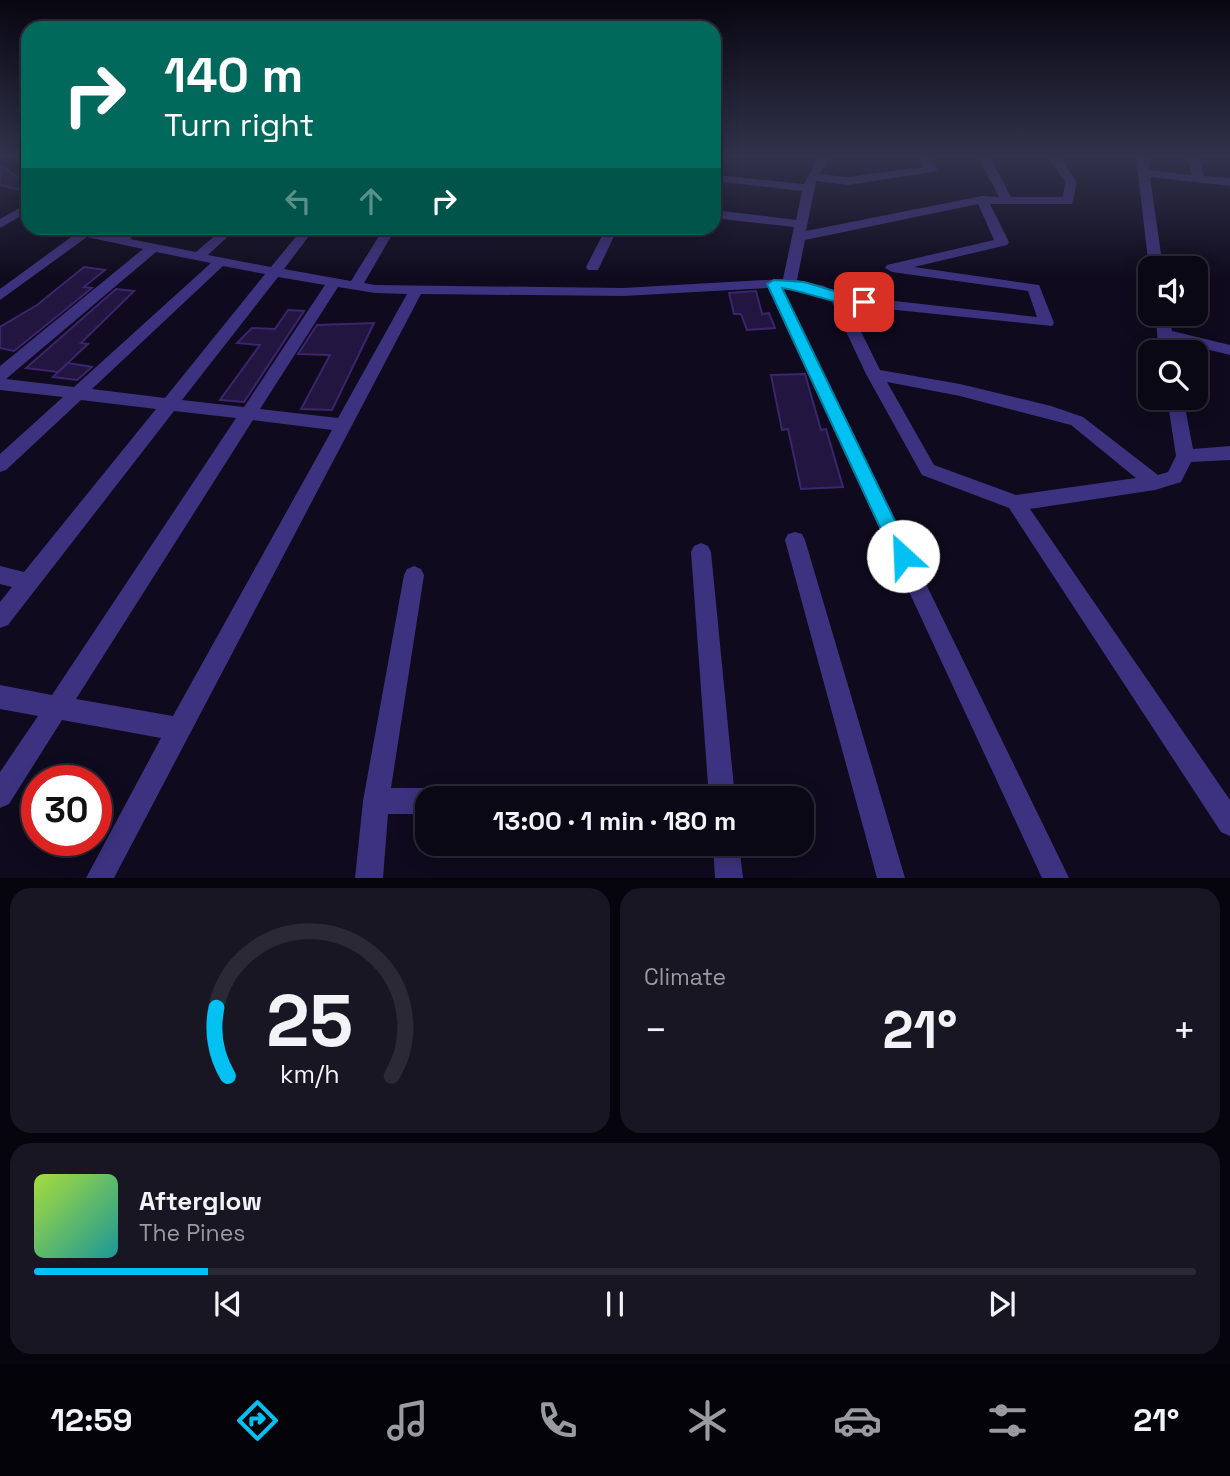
<!DOCTYPE html>
<meta charset="utf-8">
<style>
:root{--surface:#0b0816;--page:#191623;--text:#f1f3f6;--muted:#9a9aa1;--line:#2b2935;--accent:#00c1f1}
body{margin:0;font-family:"Space Grotesk",sans-serif;background:var(--page);color:var(--text);height:100vh;display:flex;flex-direction:column;font-size:26px;white-space:nowrap}
*{box-sizing:border-box;margin:0}
p{font-size:23px;color:var(--muted)}
.icon{flex:none;width:38px;height:38px;fill:none;stroke:currentColor;stroke-width:2;stroke-linecap:round;stroke-linejoin:round}
.map{position:relative;height:878px;overflow:hidden}
.side{display:flex;flex-direction:column;gap:10px;padding:10px;background:#06040c;flex:1}
.side>*{flex:none}
.hud{position:absolute;left:21px;top:21px;width:700px;height:214px;border-radius:21px;box-shadow:0 4px 18px #0003,0 0 0 2px var(--line);background:#00695c;color:#fff;overflow:hidden}
.fabs{position:absolute;left:1138px;top:256px;display:grid;gap:14px}
.fabs a{display:grid;place-items:center;width:70px;height:70px;border-radius:14px;background:var(--surface);box-shadow:0 4px 18px #0003,0 0 0 2px var(--line);font-size:35px}
.speed{position:absolute;left:21px;top:765px;display:flex;gap:14px;font-size:35px;font-weight:700;text-align:center}
.speed>*{display:grid;place-content:center;width:91px;height:91px;border-radius:50%;background:var(--surface);box-shadow:0 4px 18px #0003,0 0 0 2px var(--line);line-height:1}
.speed .limit{border:10px solid #d22;background:#fff;color:#111}
.pin{position:absolute;display:grid;place-items:center;width:60px;height:60px;color:#fff;margin:-30px;border-radius:14px;box-shadow:0 4px 10px #0006}
.me{position:absolute;width:77px;margin:-38px;rotate:335deg;stroke-linejoin:round;filter:drop-shadow(0 0 5px #0008)}
.turn{display:flex;align-items:center;gap:24px;height:147px;padding:0 28px;font-size:32px}
.turn .icon{width:91px;height:91px;stroke-width:2.5}
.turn b{display:block;font-size:49px;line-height:60px}
.lanes{display:flex;align-items:center;height:66px;padding:0 28px;background:#0003;justify-content:center;gap:35px;direction:ltr}
.lanes .off{opacity:.35}
.big{font-size:52px;font-weight:700;line-height:1.1}
.side .tile{flex:1;display:flex;flex-direction:column;justify-content:center;gap:10px;min-width:0;padding:0 24px;border-radius:21px;background:var(--page)}
.side .dial{align-items:center;gap:0}
.dial svg{height:182px;overflow:visible;fill:none;stroke:var(--line);stroke-width:7;stroke-linecap:round;text-anchor:middle}
.dial text{fill:var(--text);stroke:none}
.song{display:flex;align-items:center;gap:21px}
.cover{width:84px;height:84px;border-radius:10px;background:linear-gradient(135deg,hsl(80 70% 55%),hsl(180 70% 35%))}
.played{height:7px;border-radius:4px;background:linear-gradient(90deg,var(--accent) 15%,var(--line) 15%)}
.keys{display:flex;justify-content:space-around;direction:ltr}
.heat{display:flex;justify-content:space-between;align-items:center;font-size:38px;direction:ltr}
.side .tiles{flex:1;display:grid;gap:10px;grid-template-columns:1fr 1fr}
.tile:last-child{grid-column:span 2}
.trip{position:absolute;left:415px;top:786px;width:399px;height:70px;border-radius:21px;background:var(--surface);box-shadow:0 4px 18px #0003,0 0 0 2px var(--line);font-weight:700;line-height:70px;text-align:center}
.tabs{display:flex;height:112px;justify-content:space-around;align-items:center;background:#040309;color:var(--muted)}
.tabs .icon{width:49px;height:49px}
.tabs .active{color:var(--accent)}
.tabs b{font-size:32px;color:var(--text)}
.map>svg:first-child{display:block}
.building{fill:#22153f;stroke:#3b266d;stroke-width:2}
.lines{fill:none;stroke-linecap:round;stroke-linejoin:round}
.minor{fill:#3d327f;fill-rule:evenodd}
.route{fill:#00c1f1;stroke:#007d9d;stroke-width:2}
</style>
<div class="map">
<svg width="1230" height="878" viewBox="0 0 1230 878">
<rect width="100%" height="100%" fill="#0f0a1d"/>
<!-- building -->
<path class="building" d="M0 165 28 185V192L0 185Z
M84 267 105 270 84 287 92 288 14 351 0 348V327L37 305Z
M116 289 134 291 81 343 88 344 58 372 26 368Z
M756 291 762 314 769 313 775 328 747 330 741 314H734L729 293Z
M288 310 304 311 244 402 220 400 260 345 237 343 252 328 275 329Z
M374 323 332 410 301 409 330 355 298 354 317 325Z
M68 363 92 367 77 380 53 377Z
M805 374 821 430 826 429 843 487 801 489 788 429 782 430 771 375Z"/>
<g class="lines">
<!-- minor -->
<path class="minor" d="M819 157H831L819 174 847 177 924 167 917 157H929L938 169 932 172 847 185 816 181 806 231 982 196 999 197 978 157H990L1011 197H1063L1065 182 1048 157H1060L1077 182 1072 204H990L1009 242 1007 245 914 267 1039 285 1054 323 1052 326 848 305 880 370 960 384 1051 406 1083 417 1158 475 1168 472 1176 456 1167 397H1183L1193 449 1230 446V460L1191 462 1181 482 1155 490 1030 509 1230 800V836L1221 832 1009 508 922 475 866 374 832 302 815 292 782 288 1069 878H1042L768 288 623 296 421 294 114 878H86L161 738 62 720 9 804 0 808V772L38 716 0 709V685L52 695 236 418 174 411 8 625 0 628V602L12 587 0 584V566L24 572 156 409 81 400 6 470 0 472V454L63 397 0 390V366L143 249 87 237 0 300V289L74 235 55 231 54 228H76L116 236 129 228H143L130 239 196 252 224 228H237L208 255 271 267 303 228H315L284 269 351 281 384 228H396L364 283 375 285 623 288 783 279 794 227 714 218V210L796 220 802 191 714 181V175L804 184ZM978 204 994 240 887 265 885 268 892 272 1028 291 1037 317 841 295 824 286 797 280 805 240ZM156 252 211 263 74 387 6 379ZM223 266 265 274 165 398 92 389ZM278 277 325 285 244 407 182 400ZM338 287 375 293 407 294 338 418 260 409ZM887 382 960 396 1071 425 1136 478 1016 495 934 465ZM253 420 332 430 173 716 76 699Z
M1136 157H1148L1149 170 1192 175 1187 157H1199L1204 176 1230 178V186L1150 177 1163 268H1149Z
M28 203V212L0 228V219Z
M606 228H618L598 270H588L586 267Z
M1155 313H1169L1172 331 1230 345V355L1173 341 1175 352H1159Z
M795 532 802 534 805 540 905 878H877L785 540 788 534Z
M701 543 708 546 711 552 735 798H709L691 552 694 546Z
M414 566 421 569 424 575 391 788H427L436 792 439 798H427V814H388L383 878H355L363 801 404 575 407 569Z
M713 844H739L743 878H715Z"/>
</g>
<!-- sky -->
<linearGradient id="sky" x2="0" y2="1"><stop stop-color="#080610"/><stop offset="0.56" stop-color="#31334c"/><stop offset="1" stop-color="#31334c" stop-opacity="0"/></linearGradient>
<rect width="1230" height="280" fill="url(#sky)"/>
<!-- route -->
<path class="route" d="M774 280 804 282 871 302C857 313 803 290 782 288L912 556 909 562H896L767 284Z"/>
</svg>
<div class="fabs">
<a><svg class="icon" aria-label="sound" viewBox="0 0 24 24"><path d="M4 9h4l5-4v14l-5-4H4zM17 9q2 3 0 6"/></svg></a>
<a><svg class="icon" aria-label="search" viewBox="0 0 24 24"><circle cx="10" cy="10" r="6"/><path d="M15 15l6 6"/></svg></a>
</div>
<div class="speed"><div class="limit">30</div></div>
<div class="pin" style="left:864px;top:302px;background:#d93025"><svg class="icon" aria-label="arrive" viewBox="0 0 24 24"><path d="M6 21V4h12l-3 4 3 4H6"/></svg></div>
<svg class="me" style="left:903px;top:556px" viewBox="-20 -20 40 40"><circle r="19" fill="#fff"/><path d="M0-13L10 11 0 6-10 11z" fill="#00c1f1"/></svg>
<div class="trip">13:00 · 1 min · 180 m</div>
<div class="hud">
<div class="turn"><svg class="icon" aria-label="right" viewBox="0 0 24 24"><path d="M7 20v-9h11M14 6l5 5-5 5"/></svg><div><b>140 m</b>Turn right</div></div>
<div class="lanes"><svg class="icon off" aria-label="left" viewBox="0 0 24 24"><path d="M17 20v-9H6M10 6l-5 5 5 5"/></svg><svg class="icon off" aria-label="ahead" viewBox="0 0 24 24"><path d="M12 20V5M6 11l6-6 6 6"/></svg><svg class="icon" aria-label="right" viewBox="0 0 24 24"><path d="M7 20v-9h11M14 6l5 5-5 5"/></svg></div>
</div>
</div>
<section class="side">
<div class="tiles">
<div class="tile dial"><svg viewBox="0 0 100 80">
<path d="M14 69A42 42 0 1 1 86 69"/>
<path d="M14 69A42 42 0 0 1 9 39" stroke="#00c1f1"/>
<text x="50" y="56" font-size="32" font-weight="700">25</text>
<text x="50" y="72" font-size="11">km/h</text>
</svg></div>
<div class="tile"><p>Climate</p>
<div class="heat"><a>−</a><b class="big">21°</b><a>+</a></div>
</div>
<div class="tile">
<div class="song"><i class="cover"></i><div><b>Afterglow</b><p>The Pines</p></div></div>
<div class="played"></div>
<div class="keys"><svg class="icon" aria-label="previous" viewBox="0 0 24 24"><path d="M18 5L8 12l10 7zM5 5v14"/></svg><svg class="icon" aria-label="pause" viewBox="0 0 24 24"><path d="M8 5v14M16 5v14"/></svg><svg class="icon" aria-label="next" viewBox="0 0 24 24"><path d="M6 5l10 7-10 7zM19 5v14"/></svg></div>
</div>
</div>
</section>
<nav class="tabs">
<b>12:59</b>
<svg class="icon active" aria-label="directions" viewBox="0 0 24 24"><path d="M12 3l9 9-9 9-9-9zM9 14v-3h6M13 9l2 2-2 2"/></svg>
<svg class="icon" aria-label="music" viewBox="0 0 24 24"><path d="M9 18V5l10-2v13"/><circle cx="6" cy="18" r="3"/><circle cx="16" cy="16" r="3"/></svg>
<svg class="icon" aria-label="phone" viewBox="0 0 24 24"><path d="M5 4h4l2 5-3 2q2 4 5 5l2-3 5 2v4C11 20 4 13 5 4z"/></svg>
<svg class="icon" aria-label="climate" viewBox="0 0 24 24"><path d="M12 3v18M4 7l16 10M4 17L20 7"/></svg>
<svg class="icon" aria-label="car" viewBox="0 0 24 24"><path d="M5 17H2v-5l4-1 3-4h7l3 4 3 1v5h-3M9 17h6M6 11h13"/><circle cx="7" cy="17" r="2"/><circle cx="17" cy="17" r="2"/></svg>
<svg class="icon" aria-label="filters" viewBox="0 0 24 24"><path d="M4 7h16M4 17h16"/><circle cx="9" cy="7" r="2"/><circle cx="15" cy="17" r="2"/></svg>
<b>21°</b>
</nav>
